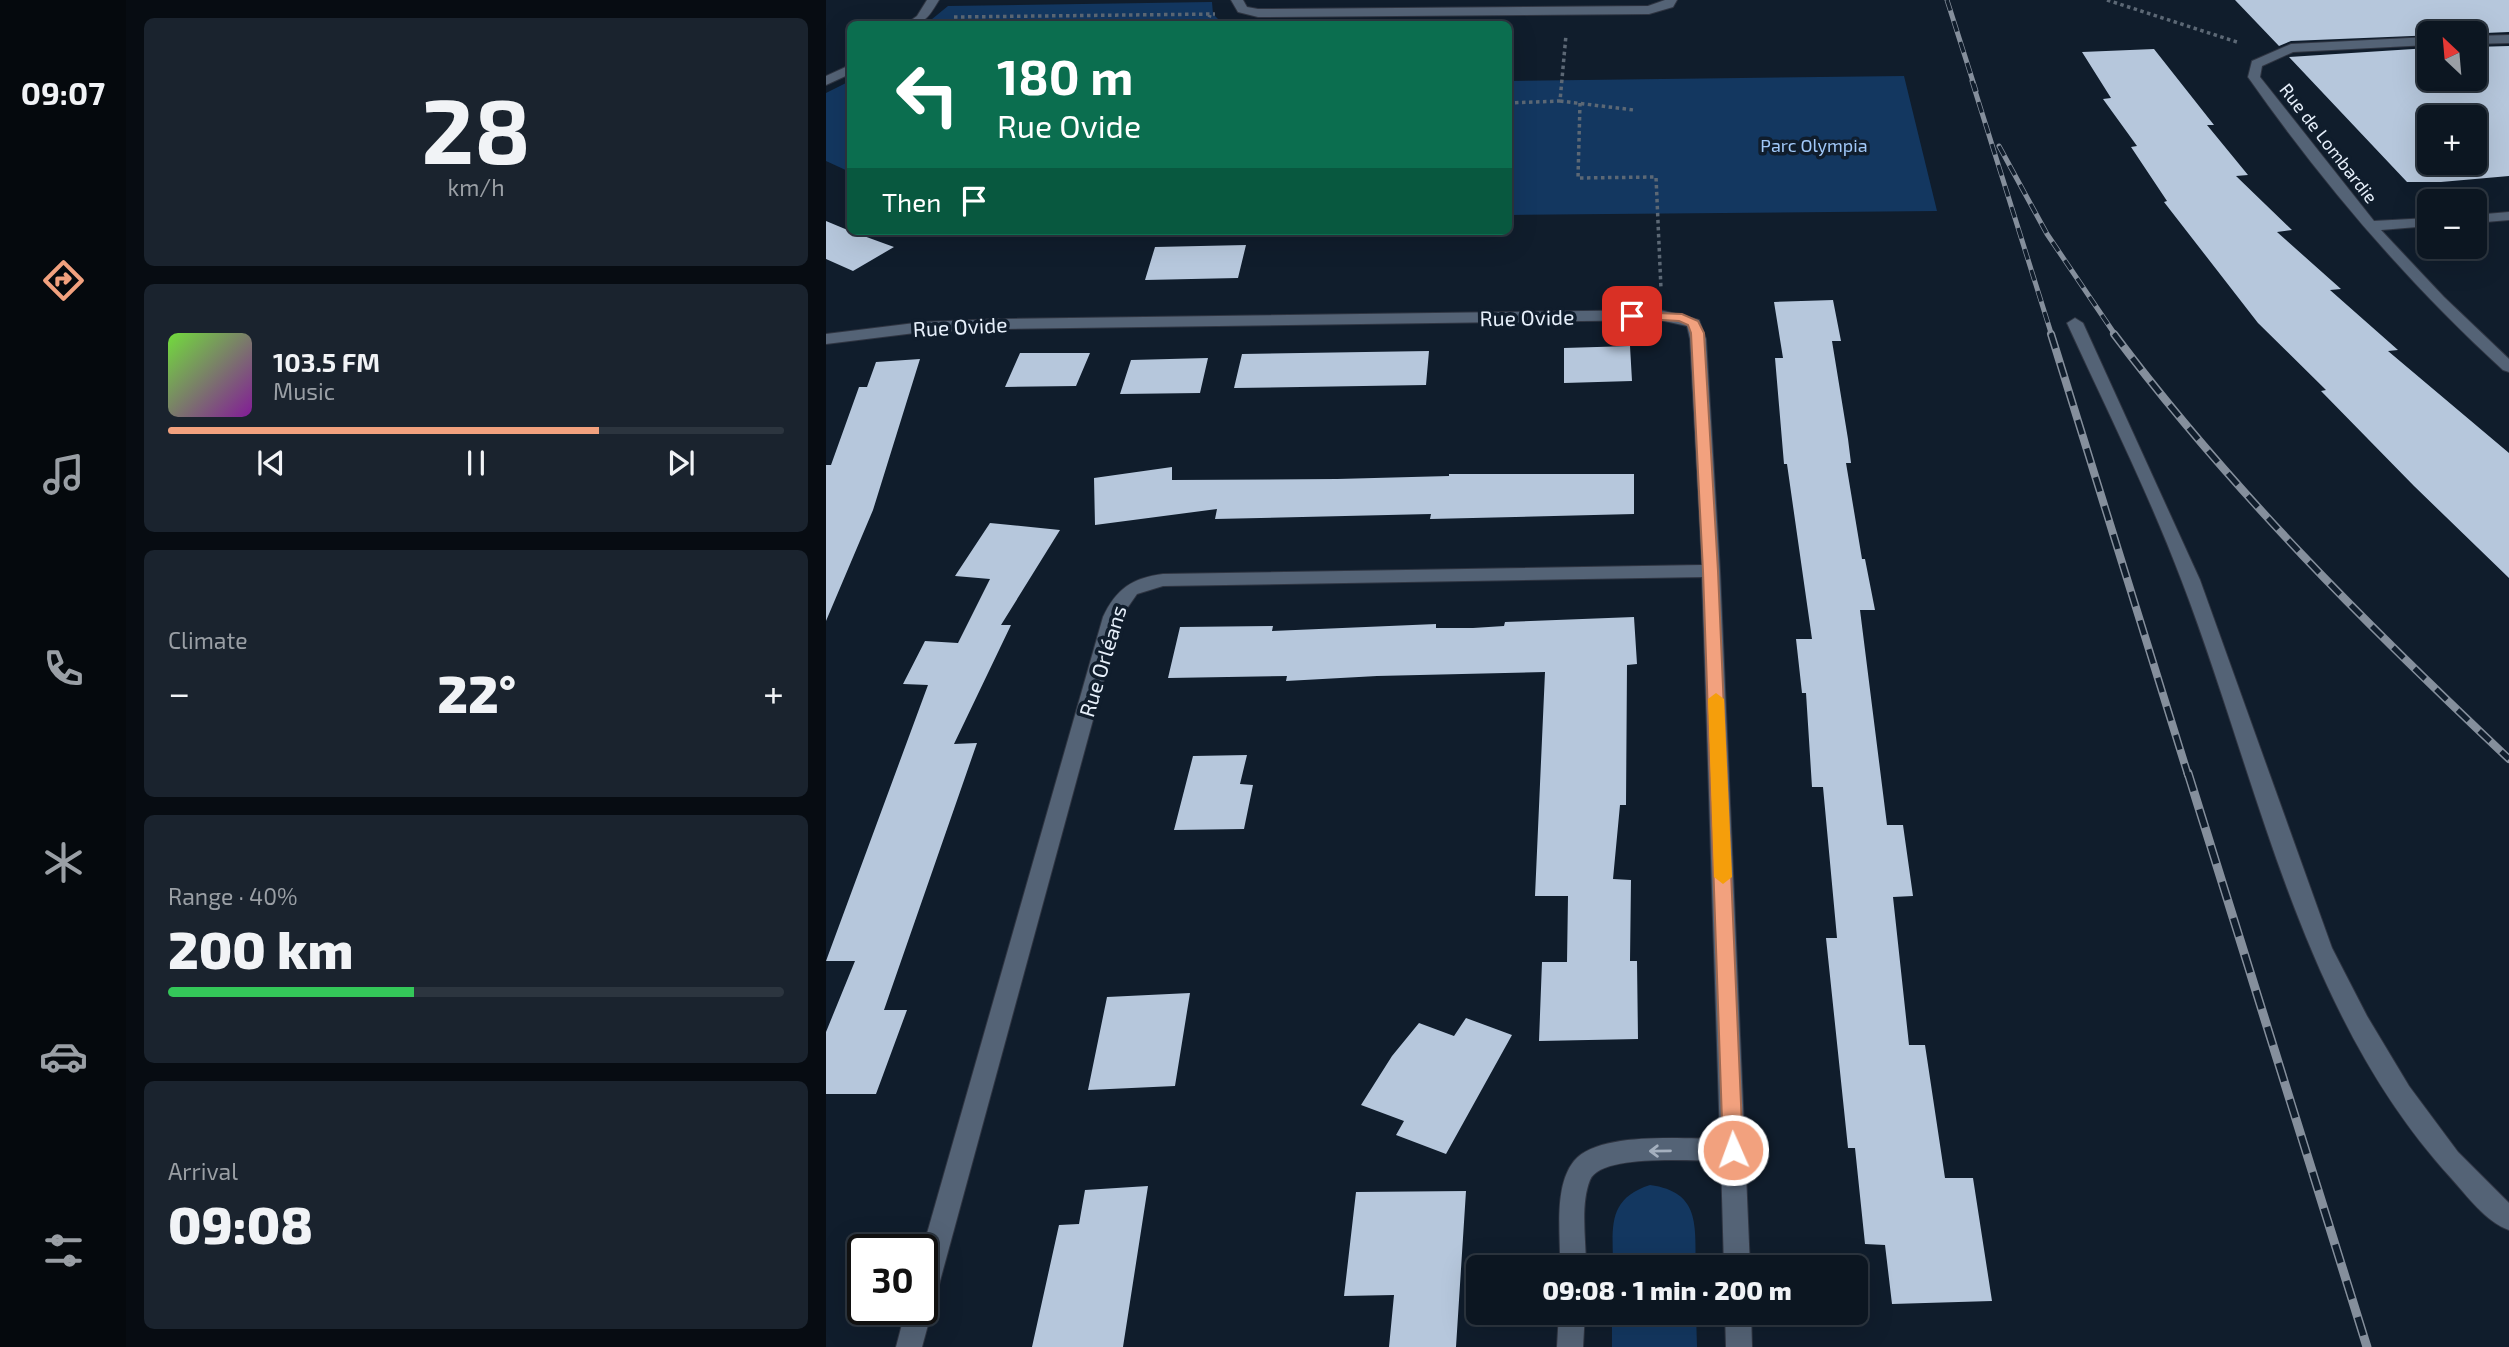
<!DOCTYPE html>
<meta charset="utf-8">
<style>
:root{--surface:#0c1621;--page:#1a232e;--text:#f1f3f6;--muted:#9a9fa5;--line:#2c353f;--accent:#f2a17e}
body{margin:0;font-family:"Exo 2",sans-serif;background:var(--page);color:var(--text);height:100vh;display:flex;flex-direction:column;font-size:26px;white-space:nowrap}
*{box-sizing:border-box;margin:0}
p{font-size:23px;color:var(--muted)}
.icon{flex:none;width:38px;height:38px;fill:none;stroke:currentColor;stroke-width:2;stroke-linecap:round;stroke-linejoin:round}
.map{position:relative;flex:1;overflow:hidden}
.sheet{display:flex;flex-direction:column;gap:18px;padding:18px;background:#070c12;width:700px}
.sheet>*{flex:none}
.guide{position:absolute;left:21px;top:21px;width:665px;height:214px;border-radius:10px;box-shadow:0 7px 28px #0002,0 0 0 2px var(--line);background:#0b6e4f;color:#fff;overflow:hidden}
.needle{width:46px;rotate:334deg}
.fabs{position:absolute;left:1591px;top:21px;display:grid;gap:14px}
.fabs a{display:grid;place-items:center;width:70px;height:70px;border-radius:10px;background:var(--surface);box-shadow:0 7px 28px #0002,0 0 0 2px var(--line);font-size:35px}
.speed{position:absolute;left:21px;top:1234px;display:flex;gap:14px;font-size:35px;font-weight:700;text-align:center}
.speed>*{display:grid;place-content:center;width:91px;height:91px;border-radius:50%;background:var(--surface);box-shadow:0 7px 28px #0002,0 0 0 2px var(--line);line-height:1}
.speed .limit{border:4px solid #111;border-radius:10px;background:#fff;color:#111}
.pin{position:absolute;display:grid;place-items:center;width:60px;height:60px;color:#fff;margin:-30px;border-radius:14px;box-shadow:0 4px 10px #0006}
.me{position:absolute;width:77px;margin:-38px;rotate:358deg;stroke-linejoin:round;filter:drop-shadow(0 0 5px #0008)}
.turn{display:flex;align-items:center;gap:24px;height:147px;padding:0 35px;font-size:32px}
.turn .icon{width:91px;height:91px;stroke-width:2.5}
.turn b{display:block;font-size:49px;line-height:60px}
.then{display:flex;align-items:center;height:66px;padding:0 35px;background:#0003;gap:14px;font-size:26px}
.big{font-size:52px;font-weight:800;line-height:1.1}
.sheet .widget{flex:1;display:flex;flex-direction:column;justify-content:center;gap:10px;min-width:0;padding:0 24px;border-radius:10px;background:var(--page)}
.sheet .dial{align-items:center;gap:0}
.dial b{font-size:91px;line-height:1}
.song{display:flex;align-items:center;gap:21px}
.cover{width:84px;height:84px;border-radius:10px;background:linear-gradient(135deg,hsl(100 70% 55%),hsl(290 70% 35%))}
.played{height:7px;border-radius:4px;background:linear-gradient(90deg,var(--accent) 70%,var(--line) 70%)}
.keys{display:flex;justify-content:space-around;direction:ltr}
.heat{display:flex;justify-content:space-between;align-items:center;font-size:38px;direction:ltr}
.charge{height:10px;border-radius:5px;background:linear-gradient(90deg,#34c759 40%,var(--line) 0)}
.trip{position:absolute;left:640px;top:1255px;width:402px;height:70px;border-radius:10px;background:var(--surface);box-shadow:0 7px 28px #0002,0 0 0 2px var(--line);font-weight:800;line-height:70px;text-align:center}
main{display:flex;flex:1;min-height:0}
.tabs{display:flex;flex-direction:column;width:126px;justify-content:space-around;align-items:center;background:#05090d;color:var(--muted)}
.tabs .icon{width:49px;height:49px}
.tabs .selected{color:var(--accent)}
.tabs b{font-size:32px;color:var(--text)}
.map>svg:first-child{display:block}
.green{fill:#133760}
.building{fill:#b6c7dc;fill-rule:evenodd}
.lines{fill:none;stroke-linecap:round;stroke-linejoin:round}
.service-casing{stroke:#2f3542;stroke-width:2}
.minor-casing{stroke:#2f3542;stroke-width:2}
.path{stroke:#5c6875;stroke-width:3.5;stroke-dasharray:3.5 3.5;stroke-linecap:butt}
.service{fill:#546376;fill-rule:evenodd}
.minor{fill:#546376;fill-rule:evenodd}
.rail-far2-casing{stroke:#858f9c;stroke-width:5}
.rail-far1-casing{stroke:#858f9c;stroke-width:8}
.rail-casing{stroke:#858f9c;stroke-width:9}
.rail-far2{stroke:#101d2c;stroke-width:3.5;stroke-dasharray:11;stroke-linecap:butt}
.rail-far1{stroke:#101d2c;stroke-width:5;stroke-dasharray:15;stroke-linecap:butt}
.rail{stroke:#101d2c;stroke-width:6;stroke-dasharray:19;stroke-linecap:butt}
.oneway{stroke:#a4b0bf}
.route{fill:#f2a17e;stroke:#9d6952;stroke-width:2}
.slow{fill:#f59e0b}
.labels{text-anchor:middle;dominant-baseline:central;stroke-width:7;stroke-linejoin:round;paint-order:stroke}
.far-street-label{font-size:18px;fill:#e6effa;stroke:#101d2c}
.far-park-label{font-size:18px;fill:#a1c8f8;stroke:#101d2c}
.street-label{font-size:21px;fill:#e6effa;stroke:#101d2c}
</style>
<main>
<nav class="tabs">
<b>09:07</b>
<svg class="icon selected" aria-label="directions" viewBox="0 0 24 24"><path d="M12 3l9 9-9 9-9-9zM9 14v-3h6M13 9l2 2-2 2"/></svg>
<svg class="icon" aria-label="music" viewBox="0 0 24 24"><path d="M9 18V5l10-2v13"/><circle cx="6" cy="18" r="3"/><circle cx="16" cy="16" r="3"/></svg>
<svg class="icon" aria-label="phone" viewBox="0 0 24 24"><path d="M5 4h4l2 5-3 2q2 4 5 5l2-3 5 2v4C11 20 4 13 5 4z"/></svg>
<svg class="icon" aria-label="climate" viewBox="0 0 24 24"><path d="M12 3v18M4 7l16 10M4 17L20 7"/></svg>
<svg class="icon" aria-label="car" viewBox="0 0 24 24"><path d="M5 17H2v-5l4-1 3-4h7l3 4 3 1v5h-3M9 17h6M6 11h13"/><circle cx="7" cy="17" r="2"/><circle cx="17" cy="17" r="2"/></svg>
<svg class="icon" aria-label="filters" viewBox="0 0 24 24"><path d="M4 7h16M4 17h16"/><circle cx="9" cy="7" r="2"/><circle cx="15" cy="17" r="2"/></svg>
</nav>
<section class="sheet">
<div class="widget dial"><b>28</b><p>km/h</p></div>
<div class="widget">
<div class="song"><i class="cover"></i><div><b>103.5 FM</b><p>Music</p></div></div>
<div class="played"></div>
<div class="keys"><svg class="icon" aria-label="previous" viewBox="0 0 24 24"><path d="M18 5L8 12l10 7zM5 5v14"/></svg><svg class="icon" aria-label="pause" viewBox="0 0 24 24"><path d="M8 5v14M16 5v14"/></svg><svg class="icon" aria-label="next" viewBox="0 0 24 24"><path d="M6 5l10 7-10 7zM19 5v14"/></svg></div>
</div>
<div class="widget"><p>Climate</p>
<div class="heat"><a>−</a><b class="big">22°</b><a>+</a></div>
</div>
<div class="widget"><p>Range · 40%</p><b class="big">200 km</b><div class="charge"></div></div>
<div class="widget"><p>Arrival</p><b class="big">09:08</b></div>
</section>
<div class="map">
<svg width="1683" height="1347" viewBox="0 0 1683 1347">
<rect width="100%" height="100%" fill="#101d2c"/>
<!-- green -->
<path class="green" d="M386 2 387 14 395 22 393 24H100L122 6Z
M1078 76 1111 211 683 215V81Z
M24 81V172L0 161V93Z
M824 1185C875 1192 869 1226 870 1267H787C787 1229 780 1199 824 1185Z
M786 1313H870L871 1347H786Z"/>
<!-- building -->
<path class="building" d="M1409 0H1683V32L1465 41 1453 46Z
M1683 46V176L1615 182H1581L1463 57 1603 48V79H1648V47ZM1603 117H1648V163H1603Z
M1328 49 1388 125H1381L1422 175 1410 176 1466 230 1451 232 1515 289 1504 290 1572 350 1562 351 1683 453V578L1588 486 1495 391 1500 390 1432 323 1338 202 1341 201 1305 147 1311 146 1277 99 1285 98 1256 52Z
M0 221 24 231 68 247 27 271 0 259Z
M420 245 412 278 319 280 329 247Z
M1007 300 1015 341H1006L1022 439 1025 463H1020L1036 559H1039L1049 610H1034L1061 825H1077L1087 896 1067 897 1083 1045H1099L1119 1178H1147L1166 1301 1066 1304 1059 1245 1039 1244 1029 1148H1022L1000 938H1011L997 787H986L980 693H976L970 639H986L961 464H958L949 358H957L948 302Z
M804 346 806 381 738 383V348Z
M603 351 600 385 408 388 416 354Z
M194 353H264L250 386 179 387Z
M382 358 374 393 294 394 305 360Z
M94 359 47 510 0 621V465H5L33 387H41L50 362Z
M346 467V480L511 479 623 476V474H808V514L604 519 605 514 389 519 391 509 269 525 268 478Z
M164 523 234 530 175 625H185L128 744 151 743 58 1010H81L50 1094H0V1032L29 961H0L102 685 77 684 99 641 132 643 164 579 129 576Z
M808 617 811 664 801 665 800 805H794L787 879 805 880 804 961H811L812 1039 713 1041 716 962H741L742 896H709L719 672 551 676 460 681 461 676 342 678 354 627 447 626 446 631 610 624V628H647L678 626 679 622Z
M421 755 414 784 427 785 418 829 348 830 367 756Z
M364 993 349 1086 262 1090 281 997Z
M640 1018 686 1035 620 1154 570 1135 578 1121 535 1105 566 1056 593 1023 628 1036Z
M322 1186 297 1347H206L233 1225 253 1224 259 1190Z
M640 1191 630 1347H563L568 1295 518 1296 530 1192Z"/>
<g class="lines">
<defs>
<path id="service" d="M1249 318 1257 323 1374 580 1506 948 1541 1016 1583 1086 1632 1152 1683 1203V1230C1660 1222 1641 1196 1625 1178 1474 1013 1433 781 1355 579 1322 492 1280 408 1241 323Z"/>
<path id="minor" d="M101 0H113C103 16 100 24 80 24L91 16Z
M405 0H417L421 7 432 9 822 6 839 0H851L847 7 823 14 432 17 412 12Z
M1683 35V43L1648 44V36Z
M1603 37V45L1467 52 1436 66 1434 77 1548 221 1603 218V226L1555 230 1618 297 1683 359V372L1677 370C1581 282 1497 184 1422 77L1426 61 1465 44Z
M24 65V74L0 85V76Z
M1683 212V220L1648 223V215Z
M834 310 873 320 880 339 894 571 924 1267H898L895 1161C869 1161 775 1153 764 1180 754 1205 760 1240 760 1267H734C735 1236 727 1187 748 1161 773 1131 859 1139 894 1139L876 577 337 586 311 594 295 617 96 1347H70L80 1309H96V1251L277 617C290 589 306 578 337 574L876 565 864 339 861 326 834 320 172 329 97 332 0 344V334L97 322 172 319Z
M733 1312H759L757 1347H731Z
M899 1312H925L926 1347H900Z"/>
</defs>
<!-- service casing -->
<use href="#service" class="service-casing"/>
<!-- minor casing -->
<use href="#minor" class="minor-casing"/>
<!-- path -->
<path class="path" d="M1281 0 1414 43
M128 17 389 14
M381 24 384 15
M734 101 808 110
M682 103 734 101 740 35
M754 103 752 178 830 177 835 289"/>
<!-- service -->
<use href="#service" class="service"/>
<!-- minor -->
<use href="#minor" class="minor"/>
<defs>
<path id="rail-far2" d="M1121 0 1150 91
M1146 81 1226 336
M1173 146 1221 234 1290 336"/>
<path id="rail-far1" d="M1225 334 1362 775
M1288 334C1405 490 1542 626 1683 759"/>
<path id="rail" d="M1362 773 1541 1347"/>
</defs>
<!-- rail-far2 casing -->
<use href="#rail-far2" class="rail-far2-casing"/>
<!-- rail-far1 casing -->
<use href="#rail-far1" class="rail-far1-casing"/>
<!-- rail casing -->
<use href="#rail" class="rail-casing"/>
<!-- rail-far2 -->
<use href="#rail-far2" class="rail-far2"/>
<!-- rail-far1 -->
<use href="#rail-far1" class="rail-far1"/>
<!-- rail -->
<use href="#rail" class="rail"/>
</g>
<!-- one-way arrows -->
<defs><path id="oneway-shaft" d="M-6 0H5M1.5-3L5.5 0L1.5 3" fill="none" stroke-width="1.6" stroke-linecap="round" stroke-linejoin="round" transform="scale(1.75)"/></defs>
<use class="oneway" href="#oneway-shaft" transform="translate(834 1151) rotate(179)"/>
<!-- route -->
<path class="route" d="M806 312 856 314 872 321 878 333 892 571 917 1150 915 1156 907 1159 900 1156 897 1150 877 571 865 333 862 325 853 321 802 318 800 316Z"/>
<!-- slow -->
<path class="slow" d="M890 693 898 699 906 877 897 884 888 877 882 699Z"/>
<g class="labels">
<!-- far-street labels -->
<g class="far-street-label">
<text transform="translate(1503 143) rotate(52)">Rue de Lombardie</text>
</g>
<!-- far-park labels -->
<g class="far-park-label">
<text x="988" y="145">Parc Olympia</text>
</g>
<!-- street labels -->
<g class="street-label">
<text transform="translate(701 317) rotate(-1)">Rue Ovide</text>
<text transform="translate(134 326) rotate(-3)">Rue Ovide</text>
<text transform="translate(276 661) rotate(-73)">Rue Orléans</text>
</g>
</g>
</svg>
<div class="fabs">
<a><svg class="needle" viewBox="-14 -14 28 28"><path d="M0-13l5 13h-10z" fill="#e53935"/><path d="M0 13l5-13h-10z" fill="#9a9fa5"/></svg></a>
<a>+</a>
<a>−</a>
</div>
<div class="speed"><div class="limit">30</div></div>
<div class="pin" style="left:806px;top:316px;background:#d93025"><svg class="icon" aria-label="arrive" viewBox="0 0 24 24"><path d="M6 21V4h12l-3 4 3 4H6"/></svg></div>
<svg class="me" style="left:907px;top:1150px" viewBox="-20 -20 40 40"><circle r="17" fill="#f2a17e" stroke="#fff" stroke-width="3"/><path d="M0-11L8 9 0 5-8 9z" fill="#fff"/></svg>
<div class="trip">09:08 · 1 min · 200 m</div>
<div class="guide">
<div class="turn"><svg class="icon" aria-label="left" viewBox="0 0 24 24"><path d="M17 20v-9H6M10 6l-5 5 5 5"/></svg><div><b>180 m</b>Rue Ovide</div></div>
<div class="then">Then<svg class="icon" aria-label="arrive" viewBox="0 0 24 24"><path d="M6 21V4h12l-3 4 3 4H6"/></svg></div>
</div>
</div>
</main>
